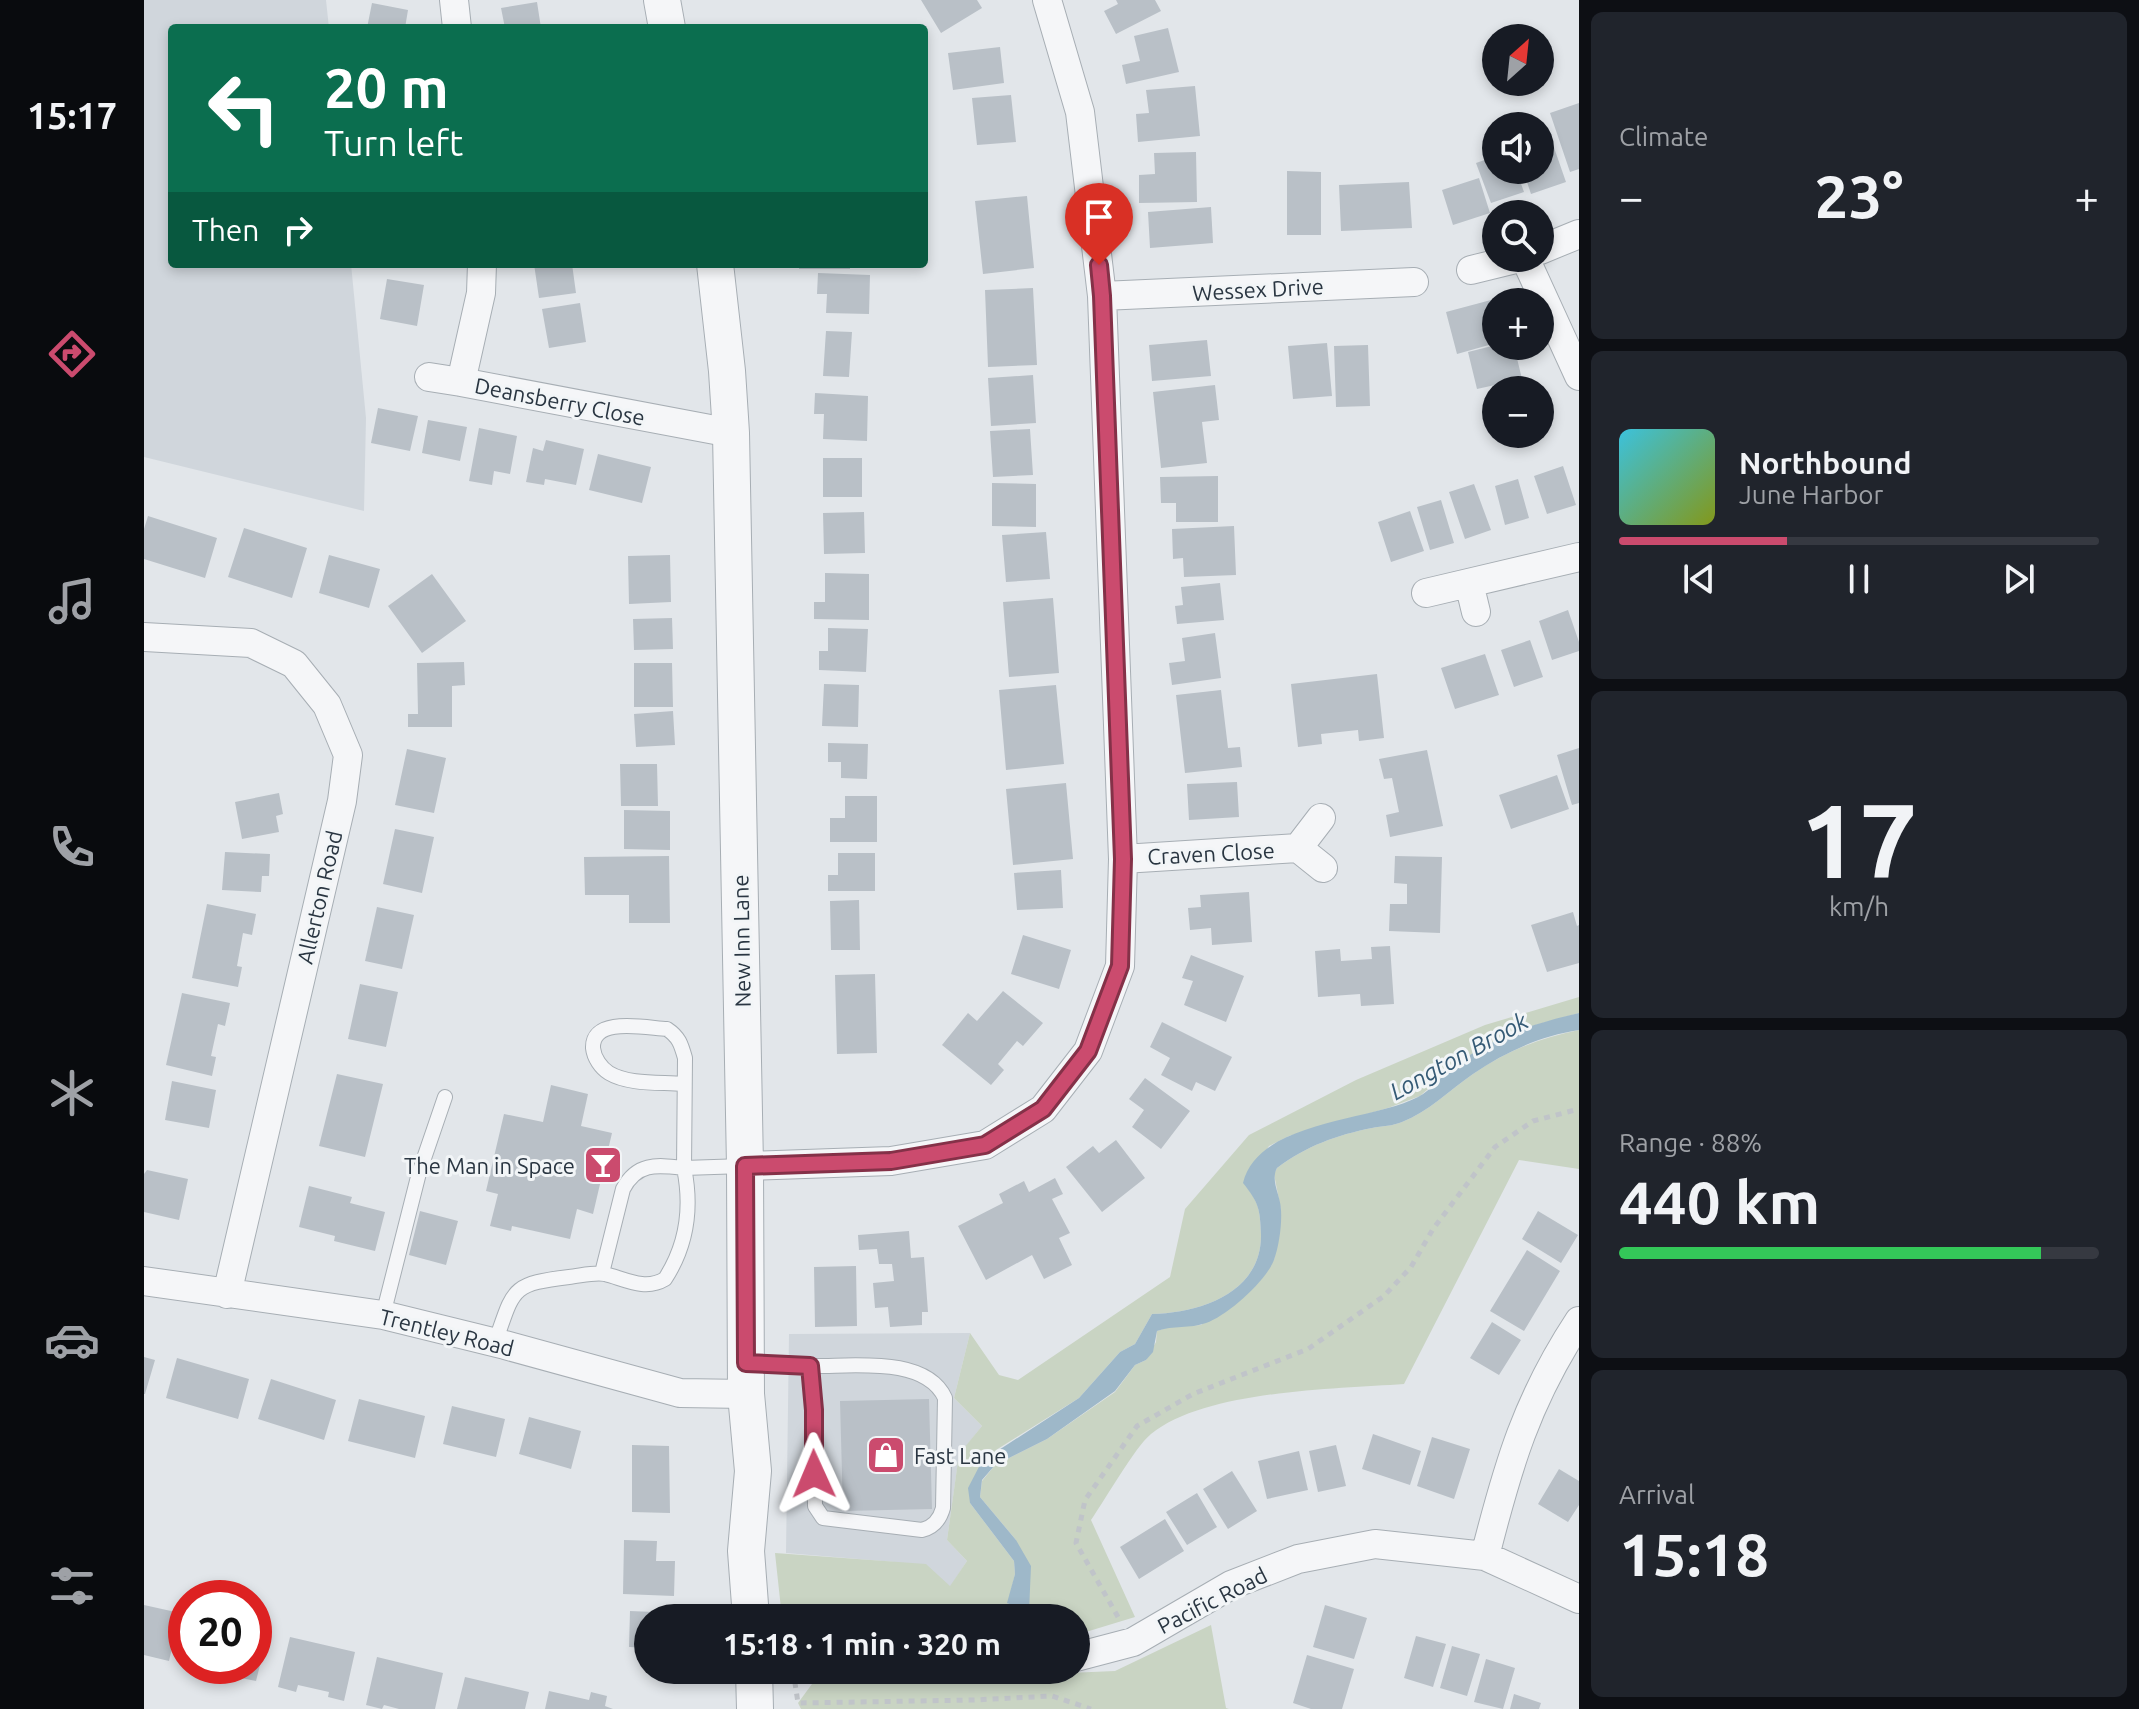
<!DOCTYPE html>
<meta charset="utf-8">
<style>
:root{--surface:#171b24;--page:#20242c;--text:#f1f3f6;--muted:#9ea1a6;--line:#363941;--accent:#cb4b6e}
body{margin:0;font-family:Ubuntu,sans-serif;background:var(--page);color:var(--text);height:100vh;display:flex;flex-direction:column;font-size:30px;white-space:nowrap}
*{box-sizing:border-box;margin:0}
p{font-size:26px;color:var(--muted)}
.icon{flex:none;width:44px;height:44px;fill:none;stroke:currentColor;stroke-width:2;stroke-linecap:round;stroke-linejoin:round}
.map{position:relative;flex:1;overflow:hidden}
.panel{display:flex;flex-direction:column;gap:12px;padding:12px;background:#0d0f14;width:560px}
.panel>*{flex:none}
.hud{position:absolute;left:24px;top:24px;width:760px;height:244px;border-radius:8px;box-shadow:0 4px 12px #0003;background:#0b6e4f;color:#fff;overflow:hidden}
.needle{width:52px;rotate:27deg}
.tools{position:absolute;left:1338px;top:24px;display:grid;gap:16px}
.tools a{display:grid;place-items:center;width:72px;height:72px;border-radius:50%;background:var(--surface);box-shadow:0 4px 12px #0003;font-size:40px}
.speed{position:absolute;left:24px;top:1580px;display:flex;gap:16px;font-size:40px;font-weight:700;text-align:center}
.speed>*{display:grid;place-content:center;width:104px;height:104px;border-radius:50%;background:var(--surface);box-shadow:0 4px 12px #0003;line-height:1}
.speed .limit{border:12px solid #d22;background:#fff;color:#111}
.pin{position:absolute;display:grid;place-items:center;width:68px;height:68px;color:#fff;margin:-82px -34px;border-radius:50% 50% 50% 0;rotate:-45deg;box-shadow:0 0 8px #0007}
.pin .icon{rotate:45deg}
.me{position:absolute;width:88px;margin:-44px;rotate:359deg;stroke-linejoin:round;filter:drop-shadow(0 0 6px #0008)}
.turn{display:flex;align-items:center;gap:28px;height:168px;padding:0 24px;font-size:36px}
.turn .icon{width:104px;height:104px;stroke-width:2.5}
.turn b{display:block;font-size:56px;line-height:68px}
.then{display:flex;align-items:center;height:76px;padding:0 24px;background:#0003;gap:16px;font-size:30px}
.big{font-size:60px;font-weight:700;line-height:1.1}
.panel .tile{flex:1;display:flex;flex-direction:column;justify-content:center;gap:12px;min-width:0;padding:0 28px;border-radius:12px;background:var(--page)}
.panel .dial{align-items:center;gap:0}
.dial b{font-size:104px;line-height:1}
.song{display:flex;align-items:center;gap:24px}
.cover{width:96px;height:96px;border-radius:12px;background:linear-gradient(135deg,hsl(190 70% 55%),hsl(70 70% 35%))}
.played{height:8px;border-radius:4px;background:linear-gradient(90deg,var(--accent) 35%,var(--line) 35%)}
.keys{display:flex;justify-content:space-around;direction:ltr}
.heat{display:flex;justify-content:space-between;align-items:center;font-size:44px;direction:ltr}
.charge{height:12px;border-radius:6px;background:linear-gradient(90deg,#34c759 88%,var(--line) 0)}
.trip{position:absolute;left:490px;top:1604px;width:456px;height:80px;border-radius:40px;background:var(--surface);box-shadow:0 4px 12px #0003;font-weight:700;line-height:80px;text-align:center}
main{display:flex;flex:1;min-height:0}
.tabs{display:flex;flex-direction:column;width:144px;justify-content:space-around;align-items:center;background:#090b0e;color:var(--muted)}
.tabs .icon{width:56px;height:56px}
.tabs .selected{color:var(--accent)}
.tabs b{font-size:36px;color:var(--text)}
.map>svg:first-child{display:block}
.built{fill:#d0d6dc}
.green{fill:#c9d4c3}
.water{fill:#9eb8c9}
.building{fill:#b9c0c7}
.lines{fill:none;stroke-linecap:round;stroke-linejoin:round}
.service-casing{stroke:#a7aeb4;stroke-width:16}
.minor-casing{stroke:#a7aeb4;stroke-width:30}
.tertiary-casing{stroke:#a7aeb4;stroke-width:38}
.path{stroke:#c0c4c9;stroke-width:5;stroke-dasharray:6 6;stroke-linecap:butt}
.service{stroke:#f5f6f8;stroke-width:14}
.minor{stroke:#f5f6f8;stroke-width:28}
.tertiary{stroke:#f5f6f8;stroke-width:36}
.route-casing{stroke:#843148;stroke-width:20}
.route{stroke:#cb4b6e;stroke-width:14}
.labels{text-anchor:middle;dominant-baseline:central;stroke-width:6;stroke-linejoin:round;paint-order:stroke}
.street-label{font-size:22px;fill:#2a3642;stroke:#f2f5f7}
.poi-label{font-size:22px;fill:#2a3642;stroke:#f2f5f7;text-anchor:end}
.water-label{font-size:24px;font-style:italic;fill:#355a75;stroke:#f2f5f7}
</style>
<main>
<nav class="tabs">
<b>15:17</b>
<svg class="icon selected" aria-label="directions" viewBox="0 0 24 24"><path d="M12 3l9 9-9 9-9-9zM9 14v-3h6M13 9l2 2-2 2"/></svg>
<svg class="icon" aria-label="music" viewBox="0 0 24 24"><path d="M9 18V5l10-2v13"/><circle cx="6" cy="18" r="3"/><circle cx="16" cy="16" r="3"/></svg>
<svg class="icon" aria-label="phone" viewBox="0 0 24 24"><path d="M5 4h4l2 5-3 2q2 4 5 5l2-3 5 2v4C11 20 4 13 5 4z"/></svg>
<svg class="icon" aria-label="climate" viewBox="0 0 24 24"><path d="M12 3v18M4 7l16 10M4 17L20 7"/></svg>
<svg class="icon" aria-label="car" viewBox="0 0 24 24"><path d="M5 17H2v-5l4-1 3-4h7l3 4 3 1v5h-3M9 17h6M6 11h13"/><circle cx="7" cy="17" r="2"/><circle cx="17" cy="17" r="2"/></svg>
<svg class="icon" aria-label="filters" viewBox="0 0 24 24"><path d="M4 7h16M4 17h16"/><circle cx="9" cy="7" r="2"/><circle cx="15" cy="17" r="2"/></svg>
</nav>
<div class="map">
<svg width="1435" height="1709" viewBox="0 0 1435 1709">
<rect width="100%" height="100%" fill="#e2e6ea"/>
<!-- built -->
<path class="built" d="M0 0H182L185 28H28V264H207L222 418 220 511 0 457Z
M826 1333 810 1398 838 1426 815 1455 803 1540 823 1561 806 1587 751 1562 642 1553 645 1334Z"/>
<!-- green -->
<path class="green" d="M1435 997V1013L1366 1032 1309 1067 1276 1096 1244 1108 1145 1136 1125 1146 1100 1183C1115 1203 1116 1209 1117 1234 1118 1293 1056 1313 1008 1314L991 1344 976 1352 935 1398 852 1450 826 1503 870 1561 871 1574 864 1603 874 1607 872 1540 836 1497 838 1481 851 1465 903 1439 971 1392 991 1365 1002 1360 1012 1342 1013 1331 1025 1327 1057 1325 1130 1260 1137 1210 1130 1174 1133 1168C1162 1146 1193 1135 1228 1128 1238 1126 1249 1126 1258 1122 1284 1112 1306 1090 1329 1074 1362 1051 1396 1038 1435 1030V1169L1375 1160 1260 1384C1190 1389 1062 1390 1007 1434 991 1447 961 1500 947 1520L991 1617 932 1635V1618H638L631 1553 782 1564 806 1586 823 1561 803 1540 815 1454 838 1426 810 1398 826 1333 855 1375 874 1380 1026 1277 1041 1209 1105 1135 1212 1080 1341 1025Z
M1067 1625 1082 1708 1085 1709H657L654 1703 668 1684 971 1671Z"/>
<!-- water -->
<path class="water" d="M1435 1013V1030C1396 1036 1361 1052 1329 1074 1306 1090 1284 1112 1258 1122 1249 1126 1238 1126 1228 1128 1193 1135 1162 1146 1133 1168 1126 1181 1137 1196 1137 1210 1138 1225 1135 1246 1130 1260 1122 1281 1083 1316 1062 1323 1046 1329 1029 1325 1013 1331L1009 1352 1002 1360 991 1365 971 1391 903 1439 851 1465 838 1480 836 1497 872 1540 887 1566 885 1612 863 1603 871 1574 870 1561 826 1503 824 1488 838 1461 935 1398 976 1352 991 1344 1008 1314C1056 1313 1118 1293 1117 1234 1116 1209 1115 1203 1099 1183 1114 1120 1226 1122 1274 1097 1288 1090 1299 1074 1311 1065 1351 1036 1388 1024 1435 1013Z"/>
<!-- building -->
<path class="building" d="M777 0H833L838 8 797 33Z
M972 0H1011L1017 11 972 34 960 11 974 4Z
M393 2 397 28H361L357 8Z
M228 3 264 10 261 28H223Z
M1024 28 1035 72 982 84 978 65 996 61 990 36Z
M856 47 860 83 809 90 804 53Z
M1051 86 1056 136 994 142 992 114 1005 113 1002 90Z
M867 95 872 142 833 145 828 98Z
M1435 103V169L1426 172 1406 113Z
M1407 139 1422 182 1387 194 1379 170H1396V143Z
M1052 152 1053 202 995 203V175L1011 174 1010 153Z
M1352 156V170H1372L1380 192 1347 203 1332 163Z
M1143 171 1177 172V235H1143Z
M1335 178 1346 213 1309 225 1298 190Z
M1265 182 1268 228 1197 231 1195 185Z
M883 196 890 268 839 274 831 201Z
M1067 207 1069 243 1006 248 1004 212Z
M390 264H428L432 293 395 298Z
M655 264H706V269H655Z
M674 273 726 275 725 314 682 313 683 294H673Z
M243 279 280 285 273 326 236 319Z
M889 288 893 365 844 367 841 290Z
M1347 300 1352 318V343L1313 354 1302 312Z
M436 303 442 342 405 348 398 309Z
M682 331 708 332 705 377 679 376Z
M1063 340 1067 376 1008 381 1005 345Z
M1183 343 1188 396 1149 399 1144 346Z
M1224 345 1226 406 1192 407 1190 346Z
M1352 345 1370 346 1378 379 1333 389 1324 352Z
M889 375 892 423 847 426 844 378Z
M1389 381 1392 390H1358V389Z
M1071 385 1075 420 1058 422 1063 463 1017 468 1009 392Z
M671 393 724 396 723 441 679 439 680 414H670Z
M234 408 274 416 266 451 227 443Z
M284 420 323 427 316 461 278 453Z
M335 428 373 436 366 474 350 471 348 485 325 481Z
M886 429 889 475 849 477 846 431Z
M402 440 440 449 432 485 401 479 400 485 382 482 389 448 399 451Z
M454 454 507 467 498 503 445 490Z
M679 458H718V497H679Z
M1419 466 1432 505 1403 514 1390 476Z
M1074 476V522H1032V503H1017L1016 477Z
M1374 479 1385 518 1361 525 1351 486Z
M848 483 892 484V527L848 526Z
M1330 484 1347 530 1321 539 1305 492Z
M1297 500 1310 543 1286 550 1273 507Z
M1266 511 1280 551 1247 562 1234 522Z
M720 512 721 553 680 554 679 513Z
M4 516 73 538 61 578 0 559V529Z
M1090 526 1092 575 1040 577 1039 558 1029 559 1028 529Z
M100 528 163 548 148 598 84 577Z
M902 532 906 579 862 582 858 535Z
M185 555 236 569 225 608 175 593Z
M526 555 527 602 485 604 484 556Z
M681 573 725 574V620L670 619V602H681Z
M288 574 322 621 278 653 244 606Z
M1076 583 1080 620 1033 624 1031 606 1039 605 1037 587Z
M909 598 915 673 865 677 859 602Z
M1424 610 1435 642V651L1408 660 1395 621Z
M528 618 529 649 490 650 489 619Z
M684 628 724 629 722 672 675 670V651H684Z
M1071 633 1077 678 1028 685 1025 663 1041 661 1038 638Z
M1386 640 1399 677 1370 687 1357 650Z
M1341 654 1355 695 1311 709 1297 668Z
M320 662 321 685 308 686V727H264V714H274L273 663Z
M490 663H528L529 707H490Z
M1233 674 1240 738 1215 741 1214 730 1177 734 1178 744 1154 747 1147 684Z
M680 684 715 685 714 727 678 726Z
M912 685 920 764 862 770 855 690Z
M1077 690 1084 748 1096 747 1098 767 1041 773 1032 695Z
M529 711 531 745 492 747 490 714Z
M684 743 724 744 723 779 697 778V762H684Z
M1435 748V803L1428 805 1413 755Z
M263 749 302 758 290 813 251 805Z
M1283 750 1299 826 1246 837 1242 815 1255 812 1248 778 1240 779 1235 759Z
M476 764H513L514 806H477Z
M1413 775 1425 809 1367 829 1355 795Z
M1093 782 1095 817 1045 820 1043 784Z
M922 783 929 859 869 865 862 789Z
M135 793 139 814 132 816 135 832 98 839 91 802Z
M701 796H733V842H686V818H701Z
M480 810 526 811V850L480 849Z
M251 829 290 837 278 893 239 884Z
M81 852 126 854 125 876H118L117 892 78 890Z
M694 853H731V891H684V875H694Z
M525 856 526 923H485V895H441L440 857Z
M1251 856 1298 857 1296 933 1245 931 1246 904H1263V884L1250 883Z
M917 870 919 908 873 910 870 873Z
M1105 892 1108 942 1068 945 1067 928 1046 930 1044 908 1057 907 1056 895Z
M715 900 716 950H687L686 901Z
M63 904 112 914 108 935 99 933 93 966 98 967 94 987 48 978Z
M233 907 270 915 258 969 221 961Z
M1429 912 1433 926 1435 925V963L1403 972 1387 925Z
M879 935 927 950 915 989 867 974Z
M1246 946 1250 1004 1217 1006 1216 994 1174 997 1171 951 1196 949 1197 961 1228 959 1227 947Z
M1047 955 1100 976 1082 1022 1040 1005 1049 981 1038 978Z
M731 974 733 1053 693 1054 691 975Z
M216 984 254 992 242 1047 204 1039Z
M859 991 899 1023 879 1046 873 1041 854 1064 860 1070 847 1085 798 1045 824 1013 833 1021Z
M38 993 86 1003 81 1026 74 1024 67 1056 72 1057 68 1076 22 1065Z
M1018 1022 1088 1057 1071 1091 1052 1082 1048 1091 1017 1075 1026 1058 1006 1047Z
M193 1074 239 1084 221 1157 175 1146Z
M1001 1078 1046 1111 1017 1149 988 1127 1000 1110 985 1099Z
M28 1081 72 1090 65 1128 21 1120Z
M407 1085 444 1094 437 1126 468 1133 449 1214 433 1209 426 1239 368 1226 367 1231 346 1226 354 1194 342 1191 360 1114 399 1122Z
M972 1140 1001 1178 958 1212 922 1167 949 1146 955 1153Z
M3 1170 44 1179 35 1220 0 1212V1174Z
M911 1178 919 1194 908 1199 926 1233 915 1238 928 1265 900 1279 888 1255 842 1280 814 1226 859 1203 855 1194 880 1181 885 1192Z
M165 1186 208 1197 206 1203 241 1212 231 1251 190 1241 191 1236 155 1227Z
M276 1211 314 1221 302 1265 265 1255Z
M1394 1211 1434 1235 1417 1263 1378 1239Z
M765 1231 767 1258 780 1257 784 1312H778V1325L746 1327 744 1307 731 1308 729 1283 750 1281 748 1264H735L733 1249 715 1250 714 1235Z
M1383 1250 1416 1271 1380 1331 1346 1311Z
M712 1266 713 1326 671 1327 670 1267Z
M1348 1322 1377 1340 1355 1375 1326 1358Z
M0 1357 11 1360 1 1394H0Z
M33 1358 105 1379 94 1419 22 1398Z
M127 1379 192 1400 180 1440 114 1419Z
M215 1399 281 1416 271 1458 204 1441Z
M785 1399 788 1509 699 1511 696 1401Z
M308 1406 361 1419 352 1457 299 1444Z
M385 1417 437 1431 427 1469 375 1454Z
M1229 1434 1277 1451 1266 1485 1218 1469Z
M1288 1437 1326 1449 1310 1499 1273 1486Z
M488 1445 525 1446 526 1513 488 1512Z
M1192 1445 1202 1486 1174 1492 1165 1451Z
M1155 1451 1164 1490 1123 1499 1114 1461Z
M1415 1469 1435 1481V1505L1424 1522 1394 1504Z
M1088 1471 1113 1511 1084 1529 1059 1489Z
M1053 1493 1073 1527 1043 1545 1022 1512Z
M1021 1519 1040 1551 995 1579 976 1547Z
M480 1540 513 1541 512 1561H531L530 1596 479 1594Z
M0 1605 36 1613 25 1661 0 1655Z
M1181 1605 1223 1618 1210 1659 1169 1647Z
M486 1611 533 1613V1618H504V1648L485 1647Z
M110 1630 124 1633 112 1681 97 1678 98 1674 67 1667 65 1671 50 1667 110 1666Z
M1272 1636 1302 1644 1289 1687 1260 1678Z
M146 1637 211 1652 200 1701 184 1697 185 1692 154 1685 152 1692 134 1687Z
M1308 1646 1336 1654 1323 1696 1296 1688Z
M1163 1655 1210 1669 1198 1709H1167L1149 1703Z
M233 1657 299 1673 291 1709H255L240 1705 238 1709 222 1705Z
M1342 1659 1371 1668 1359 1709 1330 1702Z
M321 1677 385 1692 381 1709H313Z
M405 1691 445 1700 447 1692 463 1696 461 1706 469 1709H401Z
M1370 1694 1397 1703 1395 1709H1366Z"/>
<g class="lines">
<defs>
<path id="service" d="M539 1084C517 1082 485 1085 465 1073 457 1068 450 1058 449 1048 448 1016 502 1028 523 1029 535 1037 537 1044 541 1058L540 1168 600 1166
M239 1315 275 1173 301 1097
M351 1343C370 1289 366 1284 425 1277 436 1276 450 1272 461 1274 481 1279 501 1291 521 1279 543 1245 548 1207 540 1168 513 1165 493 1162 479 1189L458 1273
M602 1363 666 1366 670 1410 671 1506 679 1518 778 1530C790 1527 796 1519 799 1508L801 1398C781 1355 706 1367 666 1366"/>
<path id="minor" d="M310 0 313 28
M1396 250 1435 234
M1381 258 1435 376
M338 264 337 293 317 382 587 433
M1327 270 1376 258
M958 296 1270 282
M285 377 317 382
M1325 583 1332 612
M1282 593 1435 557
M0 637 107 643 150 664 183 705 204 755 198 801 83 1294
M1154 848 1179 868
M979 859 1154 848 1177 818
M601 1166 747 1161 841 1145 899 1109 944 1051 976 966 979 859 958 296 936 112 903 0
M0 1281 239 1315 361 1345 536 1393 602 1394
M1341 1556C1364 1465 1383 1400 1435 1321
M932 1657 989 1642 1087 1585 1154 1559 1231 1544 1341 1556 1435 1599"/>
<path id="tertiary" d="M518 0 523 28
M571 264 583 371 587 433 601 1166 602 1394 609 1471 602 1551 607 1618
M610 1670 611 1709"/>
</defs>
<!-- service casing -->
<use href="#service" class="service-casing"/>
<!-- minor casing -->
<use href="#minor" class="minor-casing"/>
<!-- tertiary casing -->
<use href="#tertiary" class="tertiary-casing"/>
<!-- path -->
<path class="path" d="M974 1617 932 1543 941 1500 993 1426 1049 1394 1164 1349 1240 1296 1267 1267 1289 1229 1351 1147 1389 1121 1435 1109
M649 1670 654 1703 830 1700 908 1696 947 1709"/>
<!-- service -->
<use href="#service" class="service"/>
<!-- minor -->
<use href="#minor" class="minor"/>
<!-- tertiary -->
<use href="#tertiary" class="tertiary"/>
</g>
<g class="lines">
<defs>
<path id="route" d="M670 1474V1410L666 1366 602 1363 601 1166 747 1161 841 1145 899 1109 944 1051 976 966 979 859 958 296 955 265"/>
</defs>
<!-- route casing -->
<use href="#route" class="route-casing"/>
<!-- route -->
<use href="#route" class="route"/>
</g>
<!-- icons -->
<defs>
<symbol id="bar-square" viewBox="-11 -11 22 22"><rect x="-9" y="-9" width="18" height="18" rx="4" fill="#cb4b6e" stroke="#f2f5f7"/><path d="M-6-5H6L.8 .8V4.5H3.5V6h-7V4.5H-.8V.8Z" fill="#fff"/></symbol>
<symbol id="shop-square" viewBox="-11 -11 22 22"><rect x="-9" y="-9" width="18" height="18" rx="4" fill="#cb4b6e" stroke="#f2f5f7"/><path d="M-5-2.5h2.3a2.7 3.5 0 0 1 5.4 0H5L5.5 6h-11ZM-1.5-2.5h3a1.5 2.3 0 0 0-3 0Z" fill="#fff"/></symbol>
</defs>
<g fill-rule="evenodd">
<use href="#bar-square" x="437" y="1143" width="44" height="44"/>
<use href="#shop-square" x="720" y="1433" width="44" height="44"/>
</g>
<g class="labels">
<!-- street labels -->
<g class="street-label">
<text transform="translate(1114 289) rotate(-3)">Wessex Drive</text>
<text transform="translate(416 401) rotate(11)">Deansberry Close</text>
<text transform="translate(1067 853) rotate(-3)">Craven Close</text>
<text transform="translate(175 897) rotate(-77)">Allerton Road</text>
<text transform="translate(597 941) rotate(-91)">New Inn Lane</text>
<text transform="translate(303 1332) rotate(14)">Trentley Road</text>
<text transform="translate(1068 1600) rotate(-27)">Pacific Road</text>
</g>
<!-- poi labels -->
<g class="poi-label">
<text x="431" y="1165">The Man in Space</text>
<text x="770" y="1455" text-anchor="start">Fast Lane</text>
</g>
<!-- water labels -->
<g class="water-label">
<text transform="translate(1315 1056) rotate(-29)">Longton Brook</text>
</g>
</g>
</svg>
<div class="tools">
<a><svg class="needle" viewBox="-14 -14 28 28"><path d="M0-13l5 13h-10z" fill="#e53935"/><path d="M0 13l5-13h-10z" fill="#9ea1a6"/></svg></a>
<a><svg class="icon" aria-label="sound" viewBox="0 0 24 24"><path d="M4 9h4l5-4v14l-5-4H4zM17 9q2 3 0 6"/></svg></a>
<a><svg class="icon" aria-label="search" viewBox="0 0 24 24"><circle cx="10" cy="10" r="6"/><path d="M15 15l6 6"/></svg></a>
<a>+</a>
<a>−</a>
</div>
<div class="speed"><div class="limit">20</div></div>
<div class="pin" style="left:955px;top:265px;background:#d93025"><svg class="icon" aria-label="arrive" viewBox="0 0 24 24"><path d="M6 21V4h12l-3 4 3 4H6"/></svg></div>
<svg class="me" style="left:670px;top:1474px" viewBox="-20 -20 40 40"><path d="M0-17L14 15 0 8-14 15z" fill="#cb4b6e" stroke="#fff" stroke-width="4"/></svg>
<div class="trip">15:18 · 1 min · 320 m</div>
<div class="hud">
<div class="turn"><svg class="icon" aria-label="left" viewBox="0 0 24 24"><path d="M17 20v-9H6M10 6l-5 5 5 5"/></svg><div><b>20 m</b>Turn left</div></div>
<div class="then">Then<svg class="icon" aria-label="right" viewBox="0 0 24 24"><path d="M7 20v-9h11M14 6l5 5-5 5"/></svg></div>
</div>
</div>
<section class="panel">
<div class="tile"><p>Climate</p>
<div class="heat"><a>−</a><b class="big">23°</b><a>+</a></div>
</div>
<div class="tile">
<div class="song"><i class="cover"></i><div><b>Northbound</b><p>June Harbor</p></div></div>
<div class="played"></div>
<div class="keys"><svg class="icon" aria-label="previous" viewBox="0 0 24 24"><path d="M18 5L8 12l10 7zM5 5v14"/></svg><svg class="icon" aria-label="pause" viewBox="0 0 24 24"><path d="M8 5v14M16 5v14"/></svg><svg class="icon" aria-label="next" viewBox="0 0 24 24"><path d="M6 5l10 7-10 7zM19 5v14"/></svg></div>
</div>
<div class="tile dial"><b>17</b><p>km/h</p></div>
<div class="tile"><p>Range · 88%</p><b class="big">440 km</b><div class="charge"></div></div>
<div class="tile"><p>Arrival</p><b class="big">15:18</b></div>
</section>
</main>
